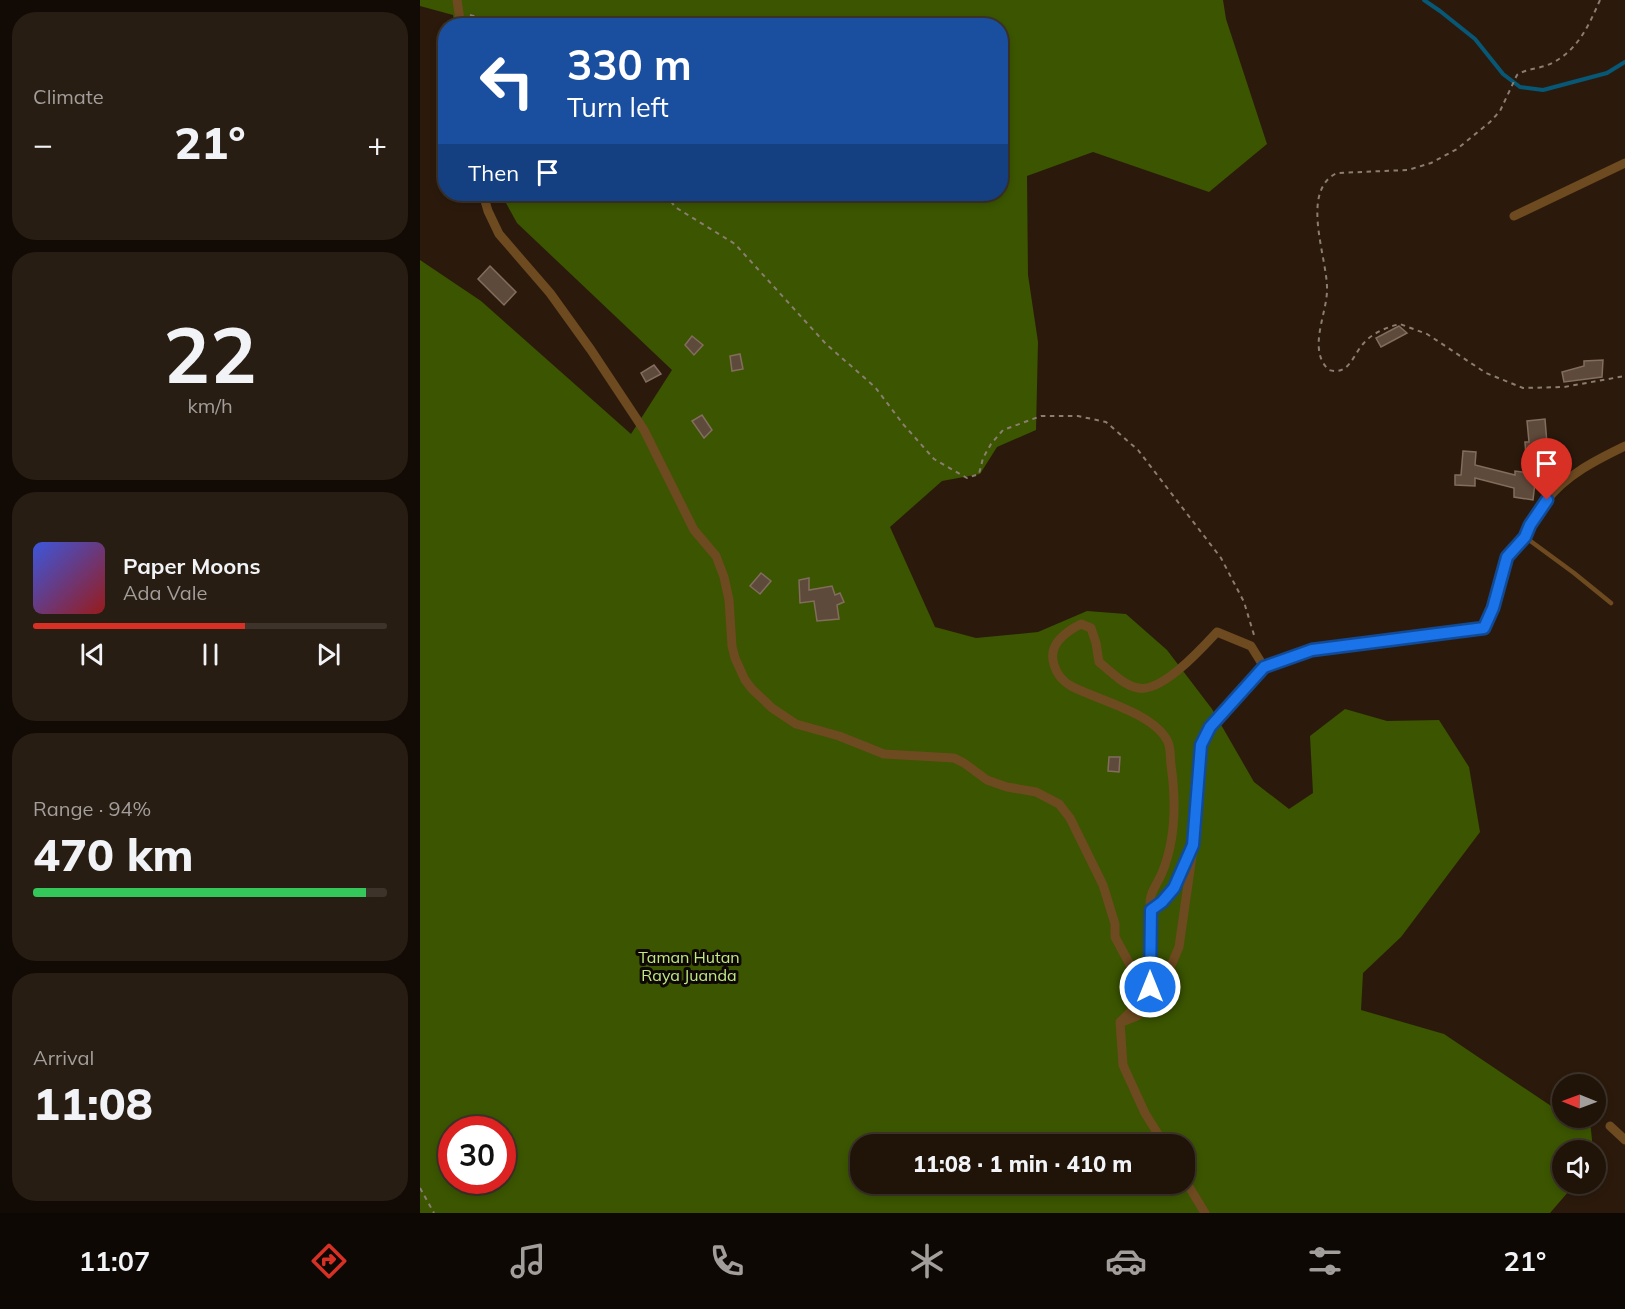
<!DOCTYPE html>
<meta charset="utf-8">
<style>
:root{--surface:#201409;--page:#281d12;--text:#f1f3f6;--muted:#a29e9c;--line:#3d332a;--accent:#d93025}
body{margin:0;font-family:Mulish,sans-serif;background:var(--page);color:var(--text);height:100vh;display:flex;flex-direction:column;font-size:22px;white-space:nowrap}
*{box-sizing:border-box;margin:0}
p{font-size:20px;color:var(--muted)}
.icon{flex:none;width:33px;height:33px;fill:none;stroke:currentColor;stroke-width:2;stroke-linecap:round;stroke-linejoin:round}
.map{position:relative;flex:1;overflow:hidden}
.drawer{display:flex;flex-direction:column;gap:12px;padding:12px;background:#120b05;width:420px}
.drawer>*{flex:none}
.banner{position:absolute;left:18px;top:18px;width:570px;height:183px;border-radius:24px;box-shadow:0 3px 9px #0003,0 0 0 2px var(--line);background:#1a4fa0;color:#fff;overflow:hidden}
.needle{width:39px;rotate:271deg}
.controls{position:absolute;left:1132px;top:1074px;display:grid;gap:12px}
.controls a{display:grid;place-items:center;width:54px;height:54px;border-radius:50%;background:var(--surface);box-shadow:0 3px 9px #0003,0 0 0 2px var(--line);font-size:30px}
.speed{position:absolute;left:18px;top:1116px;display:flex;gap:12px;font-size:30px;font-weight:700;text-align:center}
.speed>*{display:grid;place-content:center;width:78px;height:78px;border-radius:50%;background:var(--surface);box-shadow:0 3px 9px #0003,0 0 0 2px var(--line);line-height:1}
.speed .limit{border:9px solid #d22;background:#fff;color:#111}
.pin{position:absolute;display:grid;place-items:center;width:51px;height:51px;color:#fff;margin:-62px -26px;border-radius:50% 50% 50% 0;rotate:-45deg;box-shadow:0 0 6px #0007}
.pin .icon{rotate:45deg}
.me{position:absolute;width:66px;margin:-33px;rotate:0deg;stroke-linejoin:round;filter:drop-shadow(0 0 4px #0008)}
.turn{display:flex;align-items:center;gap:21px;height:126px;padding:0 30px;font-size:27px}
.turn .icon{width:78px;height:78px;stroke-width:2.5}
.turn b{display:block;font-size:42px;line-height:51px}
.then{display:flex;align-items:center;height:57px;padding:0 30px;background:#0003;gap:12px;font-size:22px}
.big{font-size:45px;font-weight:800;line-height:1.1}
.drawer .widget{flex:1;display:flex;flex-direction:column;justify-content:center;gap:9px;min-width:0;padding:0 21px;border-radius:24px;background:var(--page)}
.drawer .dial{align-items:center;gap:0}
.dial b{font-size:78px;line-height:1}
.song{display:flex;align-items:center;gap:18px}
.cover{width:72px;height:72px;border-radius:9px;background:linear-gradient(135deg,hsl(230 70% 55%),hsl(0 70% 35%))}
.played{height:6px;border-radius:3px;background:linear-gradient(90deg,var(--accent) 60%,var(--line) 60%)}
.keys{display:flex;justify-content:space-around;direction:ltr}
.heat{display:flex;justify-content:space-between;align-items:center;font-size:33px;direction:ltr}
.charge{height:9px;border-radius:4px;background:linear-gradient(90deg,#34c759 94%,var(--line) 0)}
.trip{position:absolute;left:430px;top:1134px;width:345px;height:60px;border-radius:24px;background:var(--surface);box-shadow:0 3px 9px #0003,0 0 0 2px var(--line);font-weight:800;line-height:60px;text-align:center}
.menu{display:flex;height:96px;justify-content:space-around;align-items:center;background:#0d0804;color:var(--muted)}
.menu .icon{width:42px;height:42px}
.menu .on{color:var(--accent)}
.menu b{font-size:27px;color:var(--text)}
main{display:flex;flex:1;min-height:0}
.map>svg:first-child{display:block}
.forest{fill:#3b5500;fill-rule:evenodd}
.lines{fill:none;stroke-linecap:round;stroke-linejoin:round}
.stream{stroke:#075877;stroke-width:4}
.building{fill:#5e4a3b;stroke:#836d5d;stroke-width:1.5}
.path{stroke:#8b7d71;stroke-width:2;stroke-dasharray:4.5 4.5;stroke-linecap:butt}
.service{stroke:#6e4a20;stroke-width:4.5}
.minor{stroke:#6e4a20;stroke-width:9}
.route-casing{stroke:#114b97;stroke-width:15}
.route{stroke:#1a73e8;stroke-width:10}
.labels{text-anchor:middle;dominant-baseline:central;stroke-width:6;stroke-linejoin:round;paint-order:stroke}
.park-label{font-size:16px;fill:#c0ea84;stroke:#0e0703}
</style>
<main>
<section class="drawer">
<div class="widget"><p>Climate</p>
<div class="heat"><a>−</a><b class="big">21°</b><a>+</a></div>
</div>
<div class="widget dial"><b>22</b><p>km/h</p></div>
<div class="widget">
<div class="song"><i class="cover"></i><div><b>Paper Moons</b><p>Ada Vale</p></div></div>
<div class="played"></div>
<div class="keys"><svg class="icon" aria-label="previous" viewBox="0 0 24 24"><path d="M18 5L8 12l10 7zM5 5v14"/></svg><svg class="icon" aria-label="pause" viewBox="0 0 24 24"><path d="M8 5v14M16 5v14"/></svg><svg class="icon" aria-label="next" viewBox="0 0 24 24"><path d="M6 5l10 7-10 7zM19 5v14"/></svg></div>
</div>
<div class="widget"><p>Range · 94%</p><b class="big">470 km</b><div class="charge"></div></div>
<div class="widget"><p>Arrival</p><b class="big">11:08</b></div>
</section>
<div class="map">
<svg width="1205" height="1213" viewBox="0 0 1205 1213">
<rect width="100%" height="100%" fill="#2b1a0c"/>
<!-- forest -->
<path class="forest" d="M0 0H803L806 19 847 144 789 192 673 152 607 176 608 275 618 342 616 430 577 447 560 474 522 481 470 527 515 627 556 638 618 632 667 611 706 614 747 650 792 709 834 782 869 809 893 793 890 736 925 709 967 721 1019 720 1049 767 1060 832 981 937 943 973 941 1010 1024 1034 1134 1108 1143 1111V1118H1164L1170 1120 1173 1150H1143V1184H1155L1130 1213H0V260L61 301 211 434 252 370 97 223 81 194H580V26H35L33 15 0 6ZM32 1130H82V1180H32ZM441 1144H765V1184H441Z"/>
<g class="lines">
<!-- stream -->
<path class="stream" d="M1004 0 1020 11 1055 39 1083 74 1100 87 1123 90 1187 73 1205 62"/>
</g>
<!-- building -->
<path class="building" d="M70 266 96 292 84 305 58 279Z
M979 326 987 333 961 347 956 338Z
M272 336 283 345 274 355 265 345Z
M320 354 323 369 312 371 310 356Z
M1183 360 1182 377 1144 382 1142 372 1164 366V361Z
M234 365 241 374 226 382 221 373Z
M282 415 292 430 284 438 272 421Z
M1125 419 1128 456 1106 457 1105 442H1109L1107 421Z
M1043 451 1056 452 1055 465 1095 475V471L1116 474 1113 500 1094 497V488L1055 478V486L1035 485V475H1041Z
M341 573 351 581 340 594 330 586Z
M389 578V590L412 586 415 595 420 593 424 602 417 605 419 619 397 621 394 601 380 603 379 580Z
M689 757H700L699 772 688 771Z"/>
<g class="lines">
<!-- path -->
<path class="path" d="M1180 0C1169 25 1158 50 1132 63 1121 69 1107 68 1097 75L1080 111 1070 122 1037 149 1011 163 988 170 917 173C879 191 908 259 907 290 907 314 887 350 909 370 929 376 933 355 943 344 952 333 967 327 980 324L1007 334 1066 373 1103 388 1144 387 1205 376
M50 15 91 26
M102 26C123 22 142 18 162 26
M246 194 255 207 315 244 406 344 455 387 483 424 514 459 547 478 559 474 563 458 571 444 583 430 621 416H658L686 422 718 450 801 558 824 602 834 635
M0 1188 14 1213"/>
<!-- service -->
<path class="service" d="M1105 537 1154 573 1191 603"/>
<!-- minor -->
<path class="minor" d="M37 0 41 26
M63 194 68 211 79 234 130 293 171 350 224 430 274 530 296 556 304 577 309 600 312 646 315 658 325 680 332 689 352 708 376 724 419 736 464 754 534 758 544 763 567 780 587 787 616 792 639 804 650 818 683 885 695 924V937L727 996 700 1022 703 1065 725 1113 744 1144
M1094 216 1205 163
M731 910C727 895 736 887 742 873 756 839 756 800 751 765 750 758 751 749 748 742 735 713 677 700 651 686 635 677 626 655 639 640 645 633 653 628 661 624L671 628 676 643 679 662C690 671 703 685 718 688 742 693 782 648 797 632L831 646 844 667
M727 996 730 987 731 910C751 895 758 878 768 856
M702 1022 717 1016 733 1002 744 982 759 947 775 835 781 745 790 727 810 702 844 667 892 650 1064 628C1078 606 1076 580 1087 558 1091 550 1100 544 1105 537 1112 525 1117 512 1126 501 1146 475 1176 460 1205 446
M1190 1126 1205 1140
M765 1180 785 1213"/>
</g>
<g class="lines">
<defs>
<path id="route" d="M730 987 731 910 742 902 754 888 773 845 781 745 790 727 844 667 892 650 1064 628 1073 608 1087 557 1105 537 1110 525 1127 500"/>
</defs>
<!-- route casing -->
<use href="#route" class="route-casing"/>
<!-- route -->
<use href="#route" class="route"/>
</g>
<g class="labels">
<!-- park labels -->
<g class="park-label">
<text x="269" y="957">Taman Hutan<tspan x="269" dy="18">Raya Juanda</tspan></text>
</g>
</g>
</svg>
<div class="controls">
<a><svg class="needle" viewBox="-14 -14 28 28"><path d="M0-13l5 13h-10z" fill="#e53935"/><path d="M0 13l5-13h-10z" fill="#a29e9c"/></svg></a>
<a><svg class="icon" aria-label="sound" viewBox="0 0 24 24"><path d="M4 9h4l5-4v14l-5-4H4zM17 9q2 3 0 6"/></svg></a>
</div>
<div class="speed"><div class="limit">30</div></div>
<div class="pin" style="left:1127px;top:500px;background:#d93025"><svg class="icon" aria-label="arrive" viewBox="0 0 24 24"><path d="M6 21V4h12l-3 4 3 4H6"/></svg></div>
<svg class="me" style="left:730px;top:987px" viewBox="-20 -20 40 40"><circle r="17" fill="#1a73e8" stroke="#fff" stroke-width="3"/><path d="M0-11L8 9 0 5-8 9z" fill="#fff"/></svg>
<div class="trip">11:08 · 1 min · 410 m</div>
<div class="banner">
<div class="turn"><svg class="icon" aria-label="left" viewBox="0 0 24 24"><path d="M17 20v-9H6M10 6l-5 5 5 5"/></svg><div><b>330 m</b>Turn left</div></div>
<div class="then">Then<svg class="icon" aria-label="arrive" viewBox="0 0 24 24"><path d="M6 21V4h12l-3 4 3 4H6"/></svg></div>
</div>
</div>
</main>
<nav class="menu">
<b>11:07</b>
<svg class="icon on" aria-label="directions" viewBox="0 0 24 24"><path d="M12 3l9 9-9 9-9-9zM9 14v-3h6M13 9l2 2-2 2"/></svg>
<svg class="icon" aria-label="music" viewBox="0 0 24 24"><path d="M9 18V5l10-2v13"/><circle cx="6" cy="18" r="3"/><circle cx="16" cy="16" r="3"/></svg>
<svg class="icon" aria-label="phone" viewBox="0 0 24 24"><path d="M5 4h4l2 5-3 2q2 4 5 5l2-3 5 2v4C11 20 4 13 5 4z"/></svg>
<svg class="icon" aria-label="climate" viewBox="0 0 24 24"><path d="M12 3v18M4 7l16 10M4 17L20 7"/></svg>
<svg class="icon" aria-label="car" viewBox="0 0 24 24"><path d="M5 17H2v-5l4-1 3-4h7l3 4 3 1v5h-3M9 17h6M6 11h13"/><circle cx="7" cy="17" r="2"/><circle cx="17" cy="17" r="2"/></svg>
<svg class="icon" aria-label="filters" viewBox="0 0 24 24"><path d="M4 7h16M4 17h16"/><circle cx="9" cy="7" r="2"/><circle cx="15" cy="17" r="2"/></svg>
<b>21°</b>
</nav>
